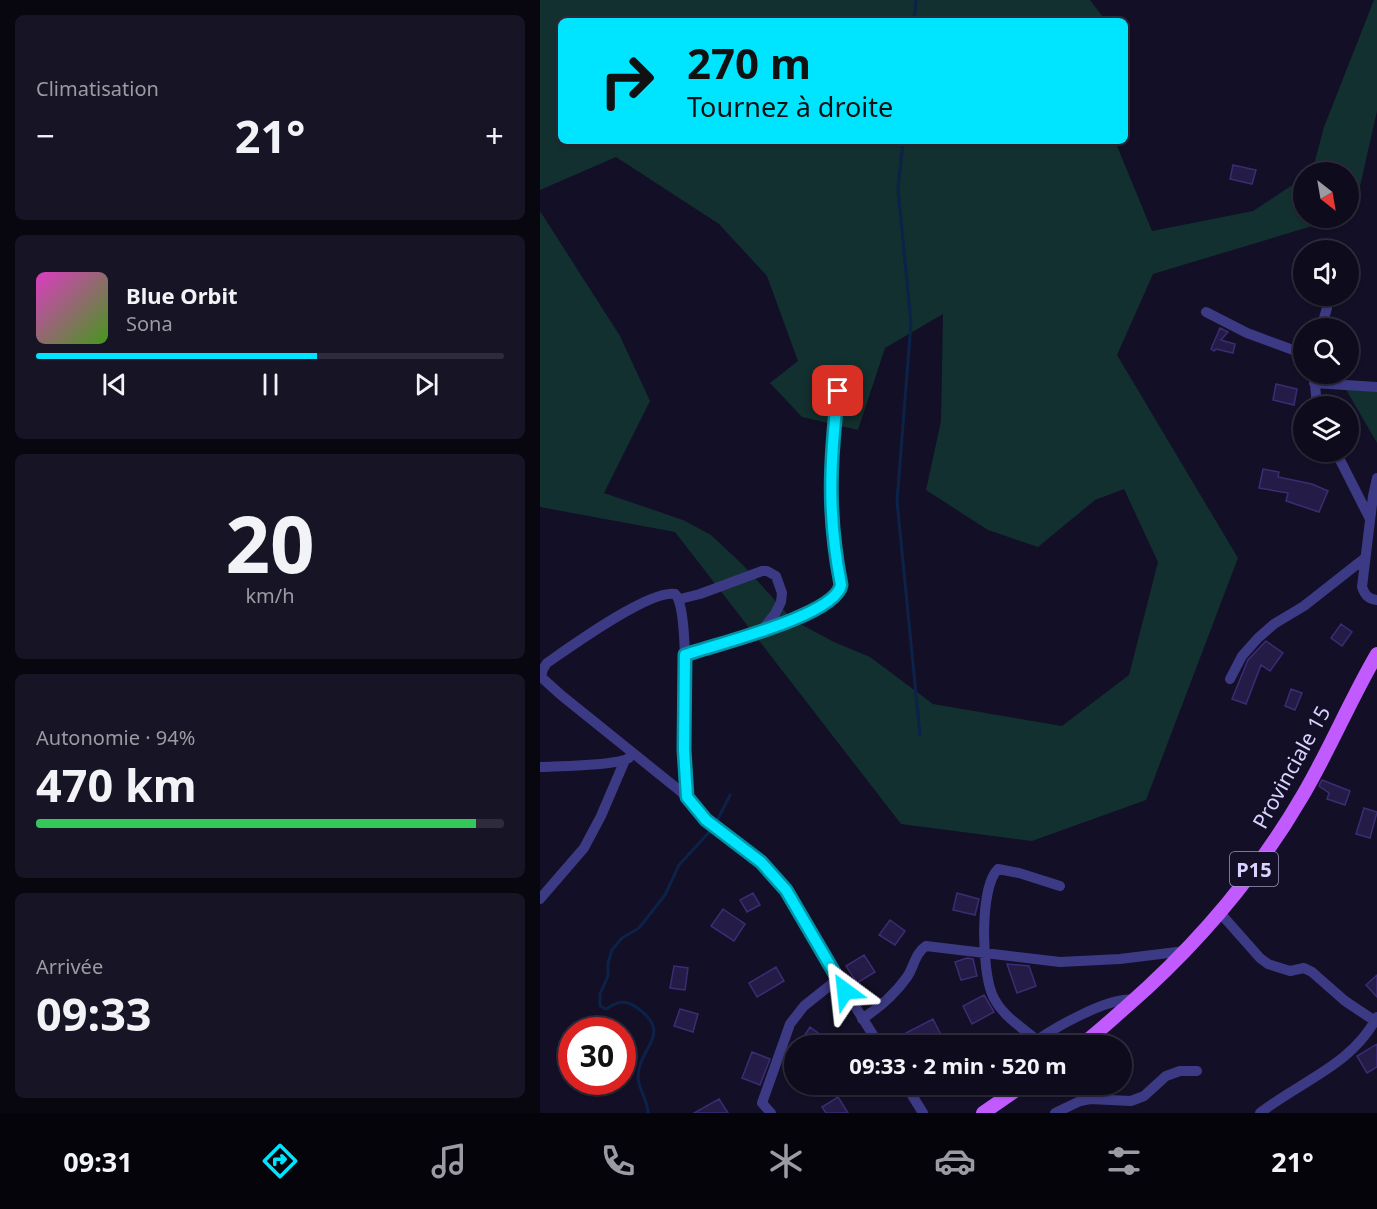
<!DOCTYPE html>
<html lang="fr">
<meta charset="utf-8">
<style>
:root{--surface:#0e0b1c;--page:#171425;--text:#f1f3f6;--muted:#9b9ba3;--line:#2e2b3b;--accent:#00e5ff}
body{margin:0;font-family:"Noto Sans",sans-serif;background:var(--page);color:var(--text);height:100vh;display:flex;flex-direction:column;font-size:22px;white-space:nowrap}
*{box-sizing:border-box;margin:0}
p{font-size:20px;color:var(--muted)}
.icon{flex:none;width:33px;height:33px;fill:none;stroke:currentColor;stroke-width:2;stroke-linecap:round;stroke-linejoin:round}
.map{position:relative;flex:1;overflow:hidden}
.panel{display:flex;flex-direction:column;gap:15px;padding:15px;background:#08060f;width:540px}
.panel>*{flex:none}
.banner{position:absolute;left:18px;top:18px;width:570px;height:126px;border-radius:9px;box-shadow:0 2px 4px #0004,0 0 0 2px var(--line);background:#00e5ff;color:#111;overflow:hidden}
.needle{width:39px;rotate:149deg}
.tools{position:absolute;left:753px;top:162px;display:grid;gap:12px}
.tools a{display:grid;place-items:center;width:66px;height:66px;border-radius:50%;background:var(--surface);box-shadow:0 2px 4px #0004,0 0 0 2px var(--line);font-size:30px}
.speed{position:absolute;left:18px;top:1017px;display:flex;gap:12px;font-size:30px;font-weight:700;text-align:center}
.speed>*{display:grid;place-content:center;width:78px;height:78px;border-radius:50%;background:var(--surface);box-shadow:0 2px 4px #0004,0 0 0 2px var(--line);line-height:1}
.speed .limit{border:9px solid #d22;background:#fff;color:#111}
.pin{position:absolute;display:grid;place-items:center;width:51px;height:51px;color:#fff;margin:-26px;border-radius:12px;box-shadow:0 3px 9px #0006}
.me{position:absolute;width:66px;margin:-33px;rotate:330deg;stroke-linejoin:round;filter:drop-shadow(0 0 4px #0008)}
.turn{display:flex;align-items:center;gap:21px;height:126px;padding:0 30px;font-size:27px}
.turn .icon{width:78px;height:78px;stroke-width:2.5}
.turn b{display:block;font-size:42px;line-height:51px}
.big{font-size:45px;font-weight:700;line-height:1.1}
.panel .tile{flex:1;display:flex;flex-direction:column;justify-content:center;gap:9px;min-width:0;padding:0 21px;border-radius:9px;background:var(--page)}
.panel .dial{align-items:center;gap:0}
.dial b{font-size:78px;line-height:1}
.song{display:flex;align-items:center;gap:18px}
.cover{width:72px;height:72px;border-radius:9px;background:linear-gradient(135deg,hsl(310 70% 55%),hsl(100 70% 35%))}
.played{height:6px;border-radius:3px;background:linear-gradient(90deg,var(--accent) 60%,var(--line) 60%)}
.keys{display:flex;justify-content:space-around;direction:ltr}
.heat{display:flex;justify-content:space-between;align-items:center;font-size:33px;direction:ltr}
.charge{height:9px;border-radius:4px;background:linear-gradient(90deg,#34c759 94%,var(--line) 0)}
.trip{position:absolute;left:244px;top:1035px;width:348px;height:60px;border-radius:30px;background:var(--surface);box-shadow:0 2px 4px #0004,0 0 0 2px var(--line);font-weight:700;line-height:60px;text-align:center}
.tab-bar{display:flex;height:96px;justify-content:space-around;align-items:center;background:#06040b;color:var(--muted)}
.tab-bar .icon{width:42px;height:42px}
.tab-bar .current{color:var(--accent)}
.tab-bar b{font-size:27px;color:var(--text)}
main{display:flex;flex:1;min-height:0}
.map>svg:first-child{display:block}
.green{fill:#12302f}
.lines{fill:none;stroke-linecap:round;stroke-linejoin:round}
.stream{stroke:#0c2248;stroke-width:3}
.building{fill:#241b47;stroke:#3b2d73;stroke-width:1.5}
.minor{stroke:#3d3a85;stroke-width:10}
.major{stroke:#c25bff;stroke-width:14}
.route-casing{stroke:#0095a6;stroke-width:15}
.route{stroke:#00e5ff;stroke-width:10}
.labels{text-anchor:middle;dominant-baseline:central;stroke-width:5;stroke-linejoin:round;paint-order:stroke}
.shield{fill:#130f26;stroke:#9e99be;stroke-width:1.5}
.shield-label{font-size:20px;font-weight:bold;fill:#d9d4ff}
.street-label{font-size:21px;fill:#d9d4ff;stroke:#130f26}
</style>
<main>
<section class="panel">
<div class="tile"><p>Climatisation</p>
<div class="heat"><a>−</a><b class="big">21°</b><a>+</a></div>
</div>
<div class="tile">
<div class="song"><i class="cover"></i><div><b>Blue Orbit</b><p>Sona</p></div></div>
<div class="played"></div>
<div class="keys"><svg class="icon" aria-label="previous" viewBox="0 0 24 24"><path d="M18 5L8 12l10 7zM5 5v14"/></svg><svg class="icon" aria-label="pause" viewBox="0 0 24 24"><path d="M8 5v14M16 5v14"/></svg><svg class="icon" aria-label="next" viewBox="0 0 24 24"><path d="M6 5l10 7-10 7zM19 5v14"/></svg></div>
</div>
<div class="tile dial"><b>20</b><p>km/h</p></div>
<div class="tile"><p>Autonomie · 94%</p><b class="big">470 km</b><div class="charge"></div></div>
<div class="tile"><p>Arrivée</p><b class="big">09:33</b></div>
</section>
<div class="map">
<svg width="837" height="1113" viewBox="0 0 837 1113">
<rect width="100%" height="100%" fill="#130f26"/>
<!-- green -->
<path class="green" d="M0 0H550L566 21H21V141H575L612 231 713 211 763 178 764 218H799L613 274 577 355 698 558 606 800 492 841 361 824 135 532 0 507V211L80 336 110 401 64 493 143 520 171 535 203 565 253 620 294 642 330 657 393 704 522 726 589 675 618 562 584 489 555 500 498 547 448 530 386 490 401 421 403 314 345 348 318 430 262 417 230 383 258 361 227 276 179 224 76 157 0 190Z
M834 0H837V111L814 213 809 214 808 172H772L784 127Z
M837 383V443L804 386Z"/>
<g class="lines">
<!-- stream -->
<path class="stream" d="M374 21 376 0
M363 141 358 189 371 323 357 501 380 735
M176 823 190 795
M108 1113C108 1100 98 1089 98 1077 98 1047 135 1034 96 1007 84 999 77 1002 66 1009L60 1006V994L68 976V963L72 950 82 938 99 928 125 895 139 865 172 829"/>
</g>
<!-- building -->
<path class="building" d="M693 165 716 170 712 184 690 179Z
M680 328 688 332 681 340 695 344 693 353 676 349 674 351 671 349Z
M736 384 757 389 754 405 733 400Z
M723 469 739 472 738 477 772 484 788 491 779 512 746 501 748 493 719 488Z
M801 624 812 632 802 646 791 638Z
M726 641 743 653 730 671 721 665 706 704 692 699 708 660Z
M751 689 762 693 755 710 745 706Z
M782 780 810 791 805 805 787 799 789 793 779 786Z
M824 808 837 812 830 838 816 834Z
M213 893 220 905 207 912 200 900Z
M417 893 439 899 435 915 413 910Z
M183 909 205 924 194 941 171 926Z
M350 920 365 931 355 945 339 935Z
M324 955 335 972 317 983 306 966Z
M427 958 433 959 437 976 421 980 415 962Z
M467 964 489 966 496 986 477 993Z
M134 966 148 968 145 990 130 988Z
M236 967 244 981 217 997 209 983Z
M837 975V997L826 985Z
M444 995 454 1012 432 1024 423 1006Z
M140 1009 158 1014 153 1032 134 1026Z
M393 1019 402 1037 386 1046H363L358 1037Z
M270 1027 285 1038 280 1046H264L260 1042Z
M837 1044V1067L827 1073 817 1056Z
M212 1052 230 1059 220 1085 202 1078Z
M298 1097 308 1113H286L282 1107Z
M179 1099 188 1113H154Z"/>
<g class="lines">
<!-- minor -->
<path class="minor" d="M666 312 707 333 764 354
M781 328 787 308
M774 374 777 406
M774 383 837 387
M796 452 830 519
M837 478 833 496 822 587C825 595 828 599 837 600
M140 599 160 594 222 571H227L236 576 242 593 241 602 235 614 222 630 145 655
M222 630C238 627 292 606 299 592 304 582 294 550 292 538 288 488 292 440 298 391
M0 676 21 695 134 786 147 797 166 820 206 849 246 890 313 1003 340 1046
M1 677 3 669 7 663C30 647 110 589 135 594 153 613 140 758 147 797
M690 679 702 656 718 638 734 624 764 606 825 558
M0 767C19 766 75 766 89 758
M0 899 44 848 61 816 85 760
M681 914 720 958 728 964 750 971 764 968 772 972 805 1001 835 1021
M322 1019C339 1008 355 994 367 977 374 967 375 953 386 946L520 962 580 959 645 951
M497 1040C481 1027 460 1014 452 994 442 970 439 888 458 869L479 873 520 886
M489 1046C510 1030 570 995 595 1000
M365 1084 383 1113
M231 1113 222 1103 250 1024 264 1006 298 979
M515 1113 540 1101 550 1099 591 1101 604 1096 626 1076 640 1071H657
M720 1113C761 1081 812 1065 837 1017"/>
<!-- major -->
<path class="major" d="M540 1046C556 1034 571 1020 586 1007 656 946 716 876 763 795 790 749 810 700 837 654
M443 1113 485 1084"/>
</g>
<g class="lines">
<defs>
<path id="route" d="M298 391C290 462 287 513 301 585 295 616 176 644 145 655L144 750 147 797 166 820 221 862 246 890 305 991"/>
</defs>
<!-- route casing -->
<use href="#route" class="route-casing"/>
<!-- route -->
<use href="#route" class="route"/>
</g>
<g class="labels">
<!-- shield labels -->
<rect class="shield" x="690" y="852" width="48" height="34" rx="4.5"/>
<g class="shield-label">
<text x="714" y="869">P15</text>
</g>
<!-- street labels -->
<g class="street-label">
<text transform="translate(751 767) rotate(-61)">Provinciale 15</text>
</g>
</g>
</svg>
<div class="tools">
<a><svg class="needle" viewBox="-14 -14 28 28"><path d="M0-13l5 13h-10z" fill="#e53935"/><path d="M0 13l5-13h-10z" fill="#9b9ba3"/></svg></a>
<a><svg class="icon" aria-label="sound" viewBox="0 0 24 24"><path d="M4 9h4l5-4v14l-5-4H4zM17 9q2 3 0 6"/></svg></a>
<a><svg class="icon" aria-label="search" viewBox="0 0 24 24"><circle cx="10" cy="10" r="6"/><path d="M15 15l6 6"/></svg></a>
<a><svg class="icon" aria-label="layers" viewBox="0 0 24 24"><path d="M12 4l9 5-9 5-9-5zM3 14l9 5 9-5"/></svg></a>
</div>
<div class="speed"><div class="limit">30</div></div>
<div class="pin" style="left:298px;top:391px;background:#d93025"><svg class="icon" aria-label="arrive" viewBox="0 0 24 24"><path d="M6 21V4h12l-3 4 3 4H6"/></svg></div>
<svg class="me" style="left:305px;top:991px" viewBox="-20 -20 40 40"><path d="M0-17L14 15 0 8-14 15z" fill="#00e5ff" stroke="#fff" stroke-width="4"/></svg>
<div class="trip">09:33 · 2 min · 520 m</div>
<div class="banner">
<div class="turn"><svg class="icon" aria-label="right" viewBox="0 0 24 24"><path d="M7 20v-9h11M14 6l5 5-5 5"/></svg><div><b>270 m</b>Tournez à droite</div></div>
</div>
</div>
</main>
<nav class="tab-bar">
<b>09:31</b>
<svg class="icon current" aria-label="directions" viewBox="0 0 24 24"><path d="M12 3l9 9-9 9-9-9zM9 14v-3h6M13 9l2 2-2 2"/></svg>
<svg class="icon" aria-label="music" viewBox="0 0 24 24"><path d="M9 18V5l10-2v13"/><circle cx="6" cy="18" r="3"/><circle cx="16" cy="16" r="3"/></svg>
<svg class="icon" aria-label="phone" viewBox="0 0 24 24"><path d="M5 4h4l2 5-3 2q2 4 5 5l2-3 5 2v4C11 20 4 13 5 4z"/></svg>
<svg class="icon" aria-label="climate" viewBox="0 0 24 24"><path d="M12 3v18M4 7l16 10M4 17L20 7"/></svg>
<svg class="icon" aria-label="car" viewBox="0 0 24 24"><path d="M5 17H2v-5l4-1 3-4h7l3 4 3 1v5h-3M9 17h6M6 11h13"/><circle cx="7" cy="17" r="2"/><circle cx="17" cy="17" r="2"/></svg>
<svg class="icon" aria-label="filters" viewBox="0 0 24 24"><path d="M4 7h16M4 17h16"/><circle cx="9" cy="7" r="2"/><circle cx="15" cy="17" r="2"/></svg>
<b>21°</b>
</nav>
